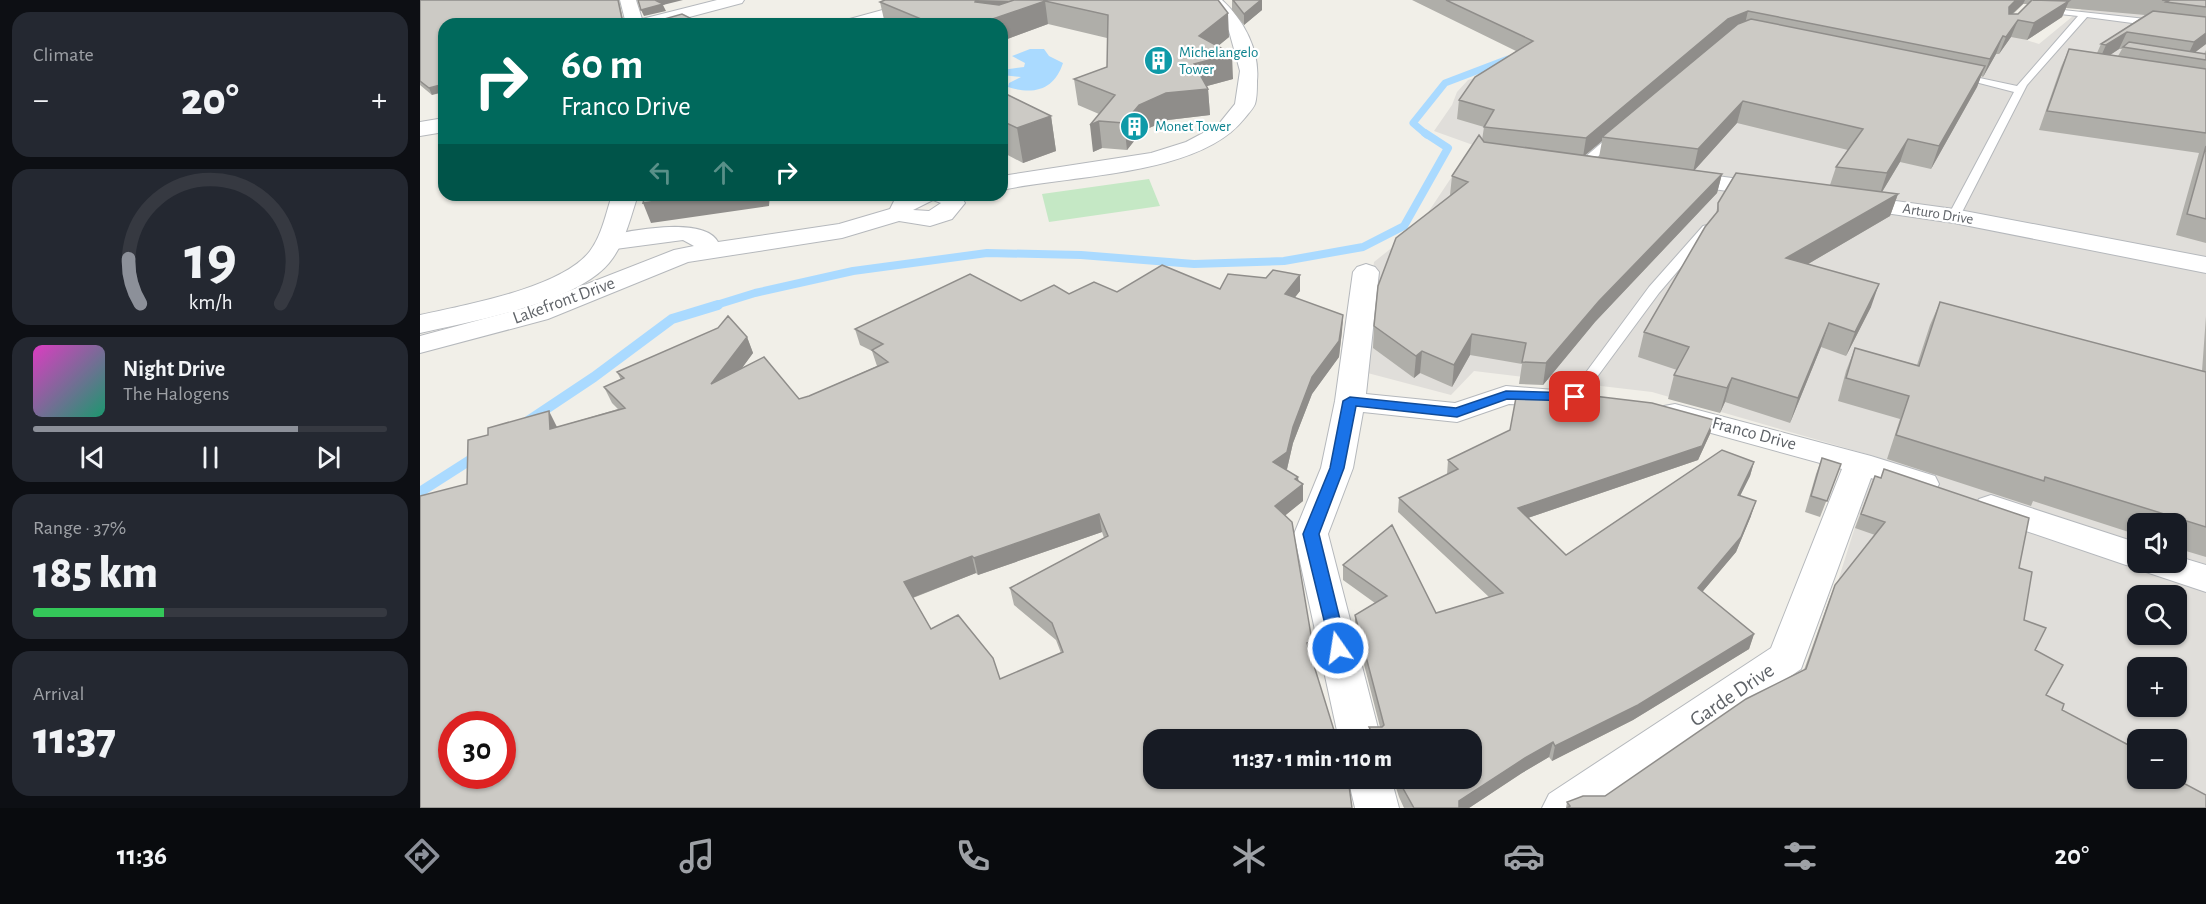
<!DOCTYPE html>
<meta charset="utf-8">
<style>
:root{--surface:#171b24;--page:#242831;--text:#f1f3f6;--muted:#9ea1a6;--line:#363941;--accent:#8c9099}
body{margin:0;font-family:"Alegreya Sans",sans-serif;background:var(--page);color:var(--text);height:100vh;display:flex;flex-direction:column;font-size:22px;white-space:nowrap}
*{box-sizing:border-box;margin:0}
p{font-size:20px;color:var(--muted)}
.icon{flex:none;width:33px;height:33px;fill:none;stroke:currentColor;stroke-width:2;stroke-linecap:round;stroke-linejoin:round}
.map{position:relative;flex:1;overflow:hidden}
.side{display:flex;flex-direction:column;gap:12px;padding:12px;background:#0d0f14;width:420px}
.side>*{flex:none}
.top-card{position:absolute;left:18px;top:18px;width:570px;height:183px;border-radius:18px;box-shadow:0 2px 4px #0004;background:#00695c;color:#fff;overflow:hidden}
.buttons{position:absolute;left:1707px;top:513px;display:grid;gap:12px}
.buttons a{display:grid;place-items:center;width:60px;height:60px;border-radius:12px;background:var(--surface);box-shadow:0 2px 4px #0004;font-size:30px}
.speed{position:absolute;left:18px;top:711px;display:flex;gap:12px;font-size:30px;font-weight:700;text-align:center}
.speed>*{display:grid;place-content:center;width:78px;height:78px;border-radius:50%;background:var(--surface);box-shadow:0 2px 4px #0004;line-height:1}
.speed .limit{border:9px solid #d22;background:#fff;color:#111}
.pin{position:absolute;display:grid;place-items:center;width:51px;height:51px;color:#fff;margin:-26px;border-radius:12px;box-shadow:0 3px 9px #0006}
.me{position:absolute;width:66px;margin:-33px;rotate:347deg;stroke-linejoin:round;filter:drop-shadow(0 0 4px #0008)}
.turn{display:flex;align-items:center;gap:21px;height:126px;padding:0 24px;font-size:27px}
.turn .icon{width:78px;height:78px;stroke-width:2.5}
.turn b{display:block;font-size:42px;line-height:51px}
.lanes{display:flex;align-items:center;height:57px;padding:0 24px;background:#0003;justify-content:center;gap:30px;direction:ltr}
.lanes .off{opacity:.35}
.big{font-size:45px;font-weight:800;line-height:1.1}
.side .tile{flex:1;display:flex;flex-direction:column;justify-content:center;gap:9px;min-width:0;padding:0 21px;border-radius:18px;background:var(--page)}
.side .dial{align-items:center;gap:0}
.dial svg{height:156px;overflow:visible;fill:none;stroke:var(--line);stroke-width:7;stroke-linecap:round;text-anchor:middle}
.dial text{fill:var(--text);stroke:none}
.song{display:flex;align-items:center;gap:18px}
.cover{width:72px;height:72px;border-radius:9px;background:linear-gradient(135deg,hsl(310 70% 55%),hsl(160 70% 35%))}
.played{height:6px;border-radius:3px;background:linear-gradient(90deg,var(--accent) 75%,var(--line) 75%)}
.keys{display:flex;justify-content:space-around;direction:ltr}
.heat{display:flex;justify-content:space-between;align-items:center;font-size:33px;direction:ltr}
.charge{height:9px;border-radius:4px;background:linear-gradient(90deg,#34c759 37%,var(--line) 0)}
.trip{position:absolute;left:723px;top:729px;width:339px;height:60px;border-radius:18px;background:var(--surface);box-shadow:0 2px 4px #0004;font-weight:800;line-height:60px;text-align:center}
.tab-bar{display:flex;height:96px;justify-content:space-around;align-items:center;background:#090b0e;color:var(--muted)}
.tab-bar .icon{width:42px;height:42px}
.tab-bar .current{color:var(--accent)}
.tab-bar b{font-size:27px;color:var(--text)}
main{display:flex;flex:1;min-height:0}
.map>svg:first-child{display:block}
.industrial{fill:#e0deda;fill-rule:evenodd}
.green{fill:#c5e8c5}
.water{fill:#aadaff}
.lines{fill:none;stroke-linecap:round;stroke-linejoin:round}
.stream-far2{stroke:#aadaff;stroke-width:7}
.stream-far1{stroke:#aadaff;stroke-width:8}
.stream{stroke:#aadaff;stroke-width:10}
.service-casing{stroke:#b5b8bc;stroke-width:2}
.minor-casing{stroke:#b5b8bc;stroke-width:2}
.tertiary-casing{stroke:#b5b8bc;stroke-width:2}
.service{fill:#fff;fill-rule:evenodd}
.minor{fill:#fff;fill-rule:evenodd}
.tertiary{fill:#fff;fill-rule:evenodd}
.wall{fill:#afaea9;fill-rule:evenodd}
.shaded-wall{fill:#8f8d8a}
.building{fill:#cccac5;stroke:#8f8d8a;stroke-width:1.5;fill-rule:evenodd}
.route{fill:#1a73e8;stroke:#114b97;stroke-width:1.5}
.labels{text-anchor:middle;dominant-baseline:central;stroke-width:4.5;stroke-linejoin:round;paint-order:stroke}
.far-culture-label{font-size:15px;fill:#0d838f;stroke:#fff;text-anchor:start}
.far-street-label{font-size:15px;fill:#5f6368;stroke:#fff}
.street-label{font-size:18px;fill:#5f6368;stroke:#fff}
.near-street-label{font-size:21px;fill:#5f6368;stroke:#fff}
</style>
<main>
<section class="side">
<div class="tile"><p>Climate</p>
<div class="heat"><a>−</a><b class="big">20°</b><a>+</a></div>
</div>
<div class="tile dial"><svg viewBox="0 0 100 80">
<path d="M14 69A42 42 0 1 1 86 69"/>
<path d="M14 69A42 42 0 0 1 8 46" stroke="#8c9099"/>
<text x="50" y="56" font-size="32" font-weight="700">19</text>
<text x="50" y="72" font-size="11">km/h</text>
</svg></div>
<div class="tile">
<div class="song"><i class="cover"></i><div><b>Night Drive</b><p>The Halogens</p></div></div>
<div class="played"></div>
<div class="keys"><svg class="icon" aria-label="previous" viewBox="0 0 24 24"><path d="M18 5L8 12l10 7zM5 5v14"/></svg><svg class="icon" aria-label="pause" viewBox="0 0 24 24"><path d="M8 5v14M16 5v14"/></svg><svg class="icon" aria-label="next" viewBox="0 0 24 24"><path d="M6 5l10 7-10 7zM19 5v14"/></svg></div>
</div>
<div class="tile"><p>Range · 37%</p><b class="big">185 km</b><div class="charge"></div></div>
<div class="tile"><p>Arrival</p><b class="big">11:37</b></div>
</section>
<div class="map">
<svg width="1786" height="808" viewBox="0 0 1786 808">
<rect width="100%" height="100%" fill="#f1efe8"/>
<!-- industrial -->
<path class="industrial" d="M1664 7 1786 21V808L1587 724 1418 581 1457 457 1232 392 1054 371 1031 395 940 371 954 262 999 226 1053 145 1014 131 1032 105 1037 92 1048 80 1121 56 1532 16 1619 44ZM1718 524H1756V562H1718ZM1718 596H1756V634H1718ZM1718 668H1756V706H1718ZM1718 740H1756V778H1718Z"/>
<!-- green -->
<path class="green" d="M729 179 740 206 629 222 622 194Z"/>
<!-- water -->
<path class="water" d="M610 49H624L629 56 643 63C635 88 616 96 588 87L589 83 601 77 582 75V70L604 67 605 63 592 56Z"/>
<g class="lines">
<!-- stream-far2 -->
<path class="stream-far2" d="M1007 135 993 123 1025 83 1088 59"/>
<!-- stream-far1 -->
<path class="stream-far1" d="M293 306 335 293 433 271 567 253 661 255 774 264 864 261 943 247 984 226 1028 148 1005 133"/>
<!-- stream -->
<path class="stream" d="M108 421 174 377 252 319 298 305
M0 492 58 455"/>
<defs>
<path id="service" d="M1625 8 1735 20 1739 23 1735 26 1667 17 1607 85 1540 216 1538 219H1530L1528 216 1594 92 1536 77 1541 74 1597 86 1658 16 1622 12 1621 10Z
M295 19 304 24H292V20Z
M1192 134 1201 136 1166 167H1158V163Z
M1287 225 1291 226V232L1239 293 1160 400H1150L1148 397 1150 394 1229 287 1283 226Z"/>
<path id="minor" d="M200 0H216L222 19 297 0H324L322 3 243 24H206Z
M784 0H802C824 20 840 51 837 81 837 88 837 98 835 104 833 109 827 115 824 119 779 176 650 175 582 190V176L731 153 766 142 798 125 815 104 820 71 809 31Z
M1260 171 1349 183 1357 185 1360 190 1357 195 1349 197 1252 183 1249 178 1252 173Z
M485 195H540L545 203 532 219 510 226 479 221 422 238 268 262 128 319 0 353V336L108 307 254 250 274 246 263 240 188 250 179 248 176 243 179 238C205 231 284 215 298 242L419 224 470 209 475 199ZM513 200 521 203 509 211 493 210Z
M1432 195 1534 209 1786 257V273L1534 223 1424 207 1420 202 1424 197Z
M946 264 955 267 959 272 946 394 1035 403 1086 386 1147 391 1151 397 1147 403 1136 406 1089 404 1037 422 943 412 933 468 908 534 961 740H919L874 534 901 468 915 401 933 272 937 267Z
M1255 404 1451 456 1515 476 1519 484 1515 492 1503 495 1451 478 1381 669 1180 808H1122L1129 794 1351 648 1422 469 1244 420 1240 413 1244 406Z
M1571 495 1718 543V562H1756V556L1786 565V592L1723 571 1722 568 1706 565 1559 515 1554 507 1559 499Z
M928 778H971L979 808H935Z"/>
<path id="tertiary" d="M499 0H528L525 4 454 24H424L426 20Z
M24 118V132L0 136V122Z
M192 195H218C210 218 205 244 189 263 155 304 51 321 0 333V315C45 305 142 288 170 251 182 235 186 213 192 195Z"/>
</defs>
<!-- service casing -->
<use href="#service" class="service-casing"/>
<!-- minor casing -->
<use href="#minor" class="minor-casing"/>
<!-- tertiary casing -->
<use href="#tertiary" class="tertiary-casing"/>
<!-- service -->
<use href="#service" class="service"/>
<!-- minor -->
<use href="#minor" class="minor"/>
<!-- tertiary -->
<use href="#tertiary" class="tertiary"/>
</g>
<!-- wall -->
<path class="wall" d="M0 0H199L203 19 282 24H24L12 95 0 85Z
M798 0 809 37 798 46 813 79 787 86 788 89 790 115 748 120 722 131 707 150 682 148 673 152 679 114 658 105 654 79 687 67V38L628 24 582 41V24H465L460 2Z
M812 0H842V10L824 25 812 10Z
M992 0H1786V44L1775 52 1784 54 1786 50V243L1756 235 1779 153 1619 130 1641 67 1649 49 1677 53 1681 44 1725 15 1646 8 1642 17 1607 40 1591 37 1579 54H1576L1563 77 1561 76 1557 87 1511 169 1480 162 1462 192 1478 194 1470 216 1388 264 1451 307 1426 356 1401 347 1370 423 1305 402 1300 413 1248 399 1254 375 1257 370 1218 357 1224 332 1296 214 1298 203 1410 185 1416 167 1428 150 1317 123 1274 170 1302 174 1297 193 1175 322 1123 385 1099 384 1102 364 1050 355 1032 387 1000 373 994 378 953 348 954 326 1030 195 1032 176 1062 140 1064 127 1037 119 1039 100 1096 51ZM1603 4H1608L1598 14H1593ZM1699 49H1702L1698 56 1690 55ZM1182 141 1179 157 1165 155Z
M582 92 631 116 636 151 603 163 582 152Z
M880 275V291L874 298 923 315 922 331 919 357 892 394 873 443 867 469 866 470 878 477 883 501 865 515 892 641V658L932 808 47 484 137 427 198 409 192 403 184 387 201 380 197 372 327 337 333 353 321 369 379 399 389 396 457 366 452 351 440 345 435 329 649 294 800 289 846 278ZM682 532 684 538 590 588 594 605 636 640 641 653 580 679 511 629 493 598 556 573 558 575Z
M1520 302 1782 371 1786 316V557L1756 548V524H1718V535L1613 501 1611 506 1467 459 1480 419 1418 401 1426 371 1435 348 1497 365 1510 325Z
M1294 420 1290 434 1278 460 1108 518 1146 555 1334 462 1330 476 1320 496 1331 516 1316 552 1282 592 1334 634 1329 649 1213 720 1132 761 1129 757 1102 773 1049 808H984L979 797 973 778H1052L960 727 935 629V615L955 603 923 580V565L1016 613 1069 597 978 512 979 498 1027 475 1028 460Z
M1402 458 1421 464 1400 517 1385 512 1396 474Z
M1464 469 1599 568 1604 620 1615 650 1626 695 1718 778 1786 808H1146L1147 802 1185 796 1384 670 1409 600 1415 585 1455 535 1435 528 1455 476 1461 478Z
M949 727 956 740H949Z"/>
<!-- shaded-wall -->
<path class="shaded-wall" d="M235 0H263L243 5 246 11 224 16 221 10Z
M556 0 625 1 628 24 582 41V24H557L555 2Z
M841 0H842V10L824 25V14Z
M1596 0H1605L1603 4 1582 23 1589 7Z
M1649 1 1642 17 1607 40 1614 23Z
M1328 11 1324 28 1182 137V141L1163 157 1166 138 1308 19Z
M808 13 809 37 781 60 779 36Z
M1598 20 1591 37 1579 54 1586 37Z
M1707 32 1699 49 1678 63 1686 45Z
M1786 33V44L1769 57H1767L1774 42Z
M1583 36 1576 54 1563 77 1570 59Z
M812 54 813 79 776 89 774 64Z
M1565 66 1557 87 1511 169 1519 146Z
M24 84V92L12 95 9 88Z
M788 89 790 115 748 120 722 131 707 150 704 123 719 105 746 93Z
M1323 101 1317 123 1273 172 1278 149Z
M631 116 636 151 603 163 597 128Z
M679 121 682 148 673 152 670 125Z
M1488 139 1480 162 1459 197 1467 173Z
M1302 174 1297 193 1175 322 1123 385 1126 363 1179 301Z
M1478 194 1470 216 1359 281 1366 258Z
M124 195H139L125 197Z
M277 195H350L349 206 231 223 223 203Z
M880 275V291L865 310V294Z
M1459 284 1451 307 1426 356 1435 332Z
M923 315 922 331 919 357 892 394 873 443 867 469 853 479V462L892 377Z
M1409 323 1401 347 1370 423 1378 398Z
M1052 334 1050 355 1032 387 1034 365Z
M327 337 333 353 298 401 291 384Z
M1002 351 1000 373 994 378 996 356Z
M1312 378 1305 402 1300 413 1307 388Z
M129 411 137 427 130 429Z
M1294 420 1290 434 1278 460 1096 522 1098 508Z
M1334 462 1330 476 1313 510 1318 495Z
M878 477V488L883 484V501L856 523 855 506 875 479Z
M1336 501 1331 516 1316 552 1273 603 1278 588Z
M679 514 682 532 558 575 554 558Z
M552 556 556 573 489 599 484 582Z
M1334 634 1329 649 1213 720 1132 761 1135 746Z
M892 641V659L887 643Z
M1133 742 1129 757 1102 773 1049 808H1038L1039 801 1105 758Z"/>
<!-- building -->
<path class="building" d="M0 0H198L202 19 241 20 262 14 282 24H193L190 23 191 24H24V84L9 88 0 81Z
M218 0H235L243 4 221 10Z
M465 0H556L555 2 579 5 594 0H798L808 13 779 36 812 54 774 64 788 89 746 93 719 105 704 123 679 121 670 125 695 95 654 79 687 67 688 15 625 1 558 24H513L460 2Z
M813 0H841L824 14Z
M1026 0H1596L1589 7V14H1598L1612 0 1649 1 1614 23 1598 20 1586 37 1583 36 1570 59 1328 11 1308 19 1166 138 1064 127 1074 110 1039 100 1055 77 1113 41Z
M1742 0H1786V7L1746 2 1748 1Z
M1733 11 1786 17V33L1774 42 1707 32 1686 45 1681 44Z
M1331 19 1565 66 1519 146 1488 139 1467 173 1416 167 1443 129 1323 101 1278 149 1182 137 1318 24Z
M1709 42 1786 54V60L1703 47Z
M1649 49 1786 69V133L1627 111Z
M582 92 631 116 597 128 582 121Z
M1059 135 1064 142 1302 174 1179 301 1126 363 1102 362 1106 343 1052 334 1034 365 1002 351 996 356 954 326 958 286 976 238 1048 182 1032 176Z
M1786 146V219L1767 214Z
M1316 173 1478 194 1366 258 1459 284 1435 332 1409 323 1378 398 1312 378 1307 388 1254 375 1269 347 1224 332 1285 227 1298 211V203Z
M225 195H277L223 203Z
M742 265 800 289 808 274 846 278 853 270 880 275 865 294 923 315 919 341 892 377 873 427 867 452 853 462 878 477 875 479 883 484 855 506 872 522 892 641 887 643 917 740H734V778H928L932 808H0V496L47 484 48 440 68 435V428L129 411 130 429 205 408 184 387 204 378 197 372 298 328 308 316 327 337 291 384 344 357 379 399 389 396 468 362 452 350 463 344 435 329 550 274 601 301 634 285 649 294 674 282 697 292ZM679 514 688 536 590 588 632 623 643 652 580 679 573 658 538 615 511 629 484 582 552 556 554 558ZM32 724H82V776H32Z
M1520 302 1786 372V527L1625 477 1624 481 1476 435 1489 396 1426 378 1435 348 1499 366Z
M1097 392 1157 394 1232 403 1294 420 1282 446 1098 508 1146 555 1302 450 1334 462 1318 495 1336 501 1321 537 1278 588 1334 634 1218 705 1135 746 1133 742 1105 758 1039 801V808H994L980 783 979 778H1052V740H956L949 727H962L964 725 935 615 967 596 923 565 972 525 1016 613 1083 593 979 498 1038 469 1028 460 1090 430Z
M1402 458 1421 464 1407 501 1391 496Z
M1464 469 1609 518 1599 568 1612 572 1604 620 1626 628 1615 650 1643 665 1626 695 1644 704 1642 710 1718 750V778H1754L1786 795V808H1147L1150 806 1147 802 1163 796H1185L1326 699 1386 669 1415 585 1465 522 1441 514 1455 476 1461 478Z"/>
<!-- route -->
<path class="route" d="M1086 391 1155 393 1162 397 1155 401 1087 399 1037 417 936 406 924 468 899 534 927 648 924 653H912L883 534 910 468 923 401 930 397 1036 408Z"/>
<!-- icons -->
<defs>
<symbol id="building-disc" viewBox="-11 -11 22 22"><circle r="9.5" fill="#0f9aa8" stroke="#fff"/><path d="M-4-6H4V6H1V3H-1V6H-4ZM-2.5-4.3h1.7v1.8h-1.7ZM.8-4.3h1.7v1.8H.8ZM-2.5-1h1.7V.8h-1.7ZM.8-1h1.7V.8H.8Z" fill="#fff"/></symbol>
</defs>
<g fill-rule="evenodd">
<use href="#building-disc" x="722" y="44" width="33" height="33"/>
<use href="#building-disc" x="698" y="110" width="33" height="33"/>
</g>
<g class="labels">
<!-- far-culture labels -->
<g class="far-culture-label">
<text x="759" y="52">Michelangelo<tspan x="759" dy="17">Tower</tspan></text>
<text x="735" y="126">Monet Tower</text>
</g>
<!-- far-street labels -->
<g class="far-street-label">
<text transform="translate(1518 214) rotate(9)">Arturo Drive</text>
</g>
<!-- street labels -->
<g class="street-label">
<text transform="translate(144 301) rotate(-20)">Lakefront Drive</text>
<text transform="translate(1334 434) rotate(15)">Franco Drive</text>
</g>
<!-- near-street labels -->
<g class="near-street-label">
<text transform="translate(1312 695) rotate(-34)">Garde Drive</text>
</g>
</g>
</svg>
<div class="buttons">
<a><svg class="icon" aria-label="sound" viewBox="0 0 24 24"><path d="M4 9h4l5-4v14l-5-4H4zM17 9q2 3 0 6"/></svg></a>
<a><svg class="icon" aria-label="search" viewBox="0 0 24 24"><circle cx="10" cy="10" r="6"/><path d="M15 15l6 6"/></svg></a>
<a>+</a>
<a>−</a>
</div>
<div class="speed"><div class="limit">30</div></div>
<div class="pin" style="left:1155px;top:397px;background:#d93025"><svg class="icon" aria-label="arrive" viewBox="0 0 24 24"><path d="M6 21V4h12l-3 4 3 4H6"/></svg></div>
<svg class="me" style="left:918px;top:648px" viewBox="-20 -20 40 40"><circle r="17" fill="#1a73e8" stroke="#fff" stroke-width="3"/><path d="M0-11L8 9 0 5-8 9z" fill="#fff"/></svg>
<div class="trip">11:37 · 1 min · 110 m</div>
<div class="top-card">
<div class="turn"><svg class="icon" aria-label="right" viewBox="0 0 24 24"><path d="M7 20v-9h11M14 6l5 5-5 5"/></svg><div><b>60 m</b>Franco Drive</div></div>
<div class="lanes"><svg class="icon off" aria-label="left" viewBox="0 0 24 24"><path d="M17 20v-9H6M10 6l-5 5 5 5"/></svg><svg class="icon off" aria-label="ahead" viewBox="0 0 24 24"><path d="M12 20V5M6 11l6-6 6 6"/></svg><svg class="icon" aria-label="right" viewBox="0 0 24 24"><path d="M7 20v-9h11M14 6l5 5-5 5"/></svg></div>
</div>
</div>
</main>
<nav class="tab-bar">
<b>11:36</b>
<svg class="icon current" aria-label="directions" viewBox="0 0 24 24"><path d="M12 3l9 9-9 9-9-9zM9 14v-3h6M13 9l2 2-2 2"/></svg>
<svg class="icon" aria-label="music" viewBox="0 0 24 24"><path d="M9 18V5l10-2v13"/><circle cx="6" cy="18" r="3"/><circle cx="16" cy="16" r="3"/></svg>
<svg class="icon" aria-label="phone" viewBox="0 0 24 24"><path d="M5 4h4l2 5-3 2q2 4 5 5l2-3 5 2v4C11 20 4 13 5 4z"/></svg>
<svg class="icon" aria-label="climate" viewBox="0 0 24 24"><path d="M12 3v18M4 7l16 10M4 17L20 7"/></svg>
<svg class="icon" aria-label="car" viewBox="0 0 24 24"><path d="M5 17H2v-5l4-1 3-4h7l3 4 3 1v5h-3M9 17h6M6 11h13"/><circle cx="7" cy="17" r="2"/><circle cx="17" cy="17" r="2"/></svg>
<svg class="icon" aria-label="filters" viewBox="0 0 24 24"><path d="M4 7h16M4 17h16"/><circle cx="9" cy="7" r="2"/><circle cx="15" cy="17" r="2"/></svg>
<b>20°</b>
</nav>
